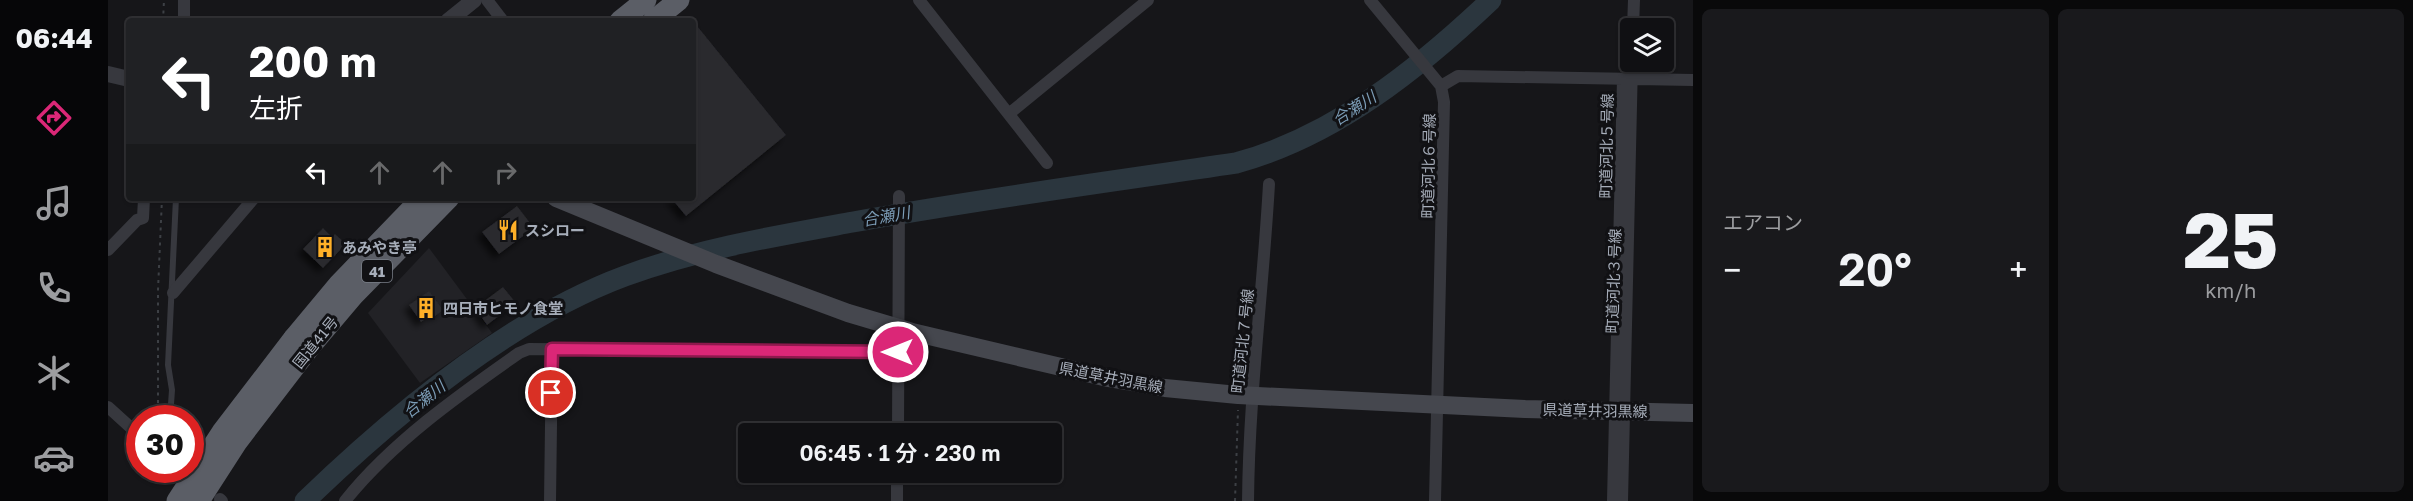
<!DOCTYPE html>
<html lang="ja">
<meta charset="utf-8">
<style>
:root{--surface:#101013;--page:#19191c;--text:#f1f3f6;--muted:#9c9da0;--line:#303033;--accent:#db2777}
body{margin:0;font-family:"Golos Text","Noto Sans JP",sans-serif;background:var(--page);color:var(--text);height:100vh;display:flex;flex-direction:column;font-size:22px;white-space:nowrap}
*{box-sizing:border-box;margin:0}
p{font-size:20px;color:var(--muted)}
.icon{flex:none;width:33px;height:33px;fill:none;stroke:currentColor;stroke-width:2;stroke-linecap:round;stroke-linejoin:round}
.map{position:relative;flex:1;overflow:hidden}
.drawer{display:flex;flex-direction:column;gap:9px;padding:9px;background:#09090a;width:720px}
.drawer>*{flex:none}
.banner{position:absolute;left:18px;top:18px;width:570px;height:183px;border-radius:6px;box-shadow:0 2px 4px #0004,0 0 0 2px var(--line);background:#202124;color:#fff;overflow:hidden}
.fabs{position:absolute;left:1512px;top:18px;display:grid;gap:12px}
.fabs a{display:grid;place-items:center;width:54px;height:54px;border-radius:6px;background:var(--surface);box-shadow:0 2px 4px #0004,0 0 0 2px var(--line);font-size:30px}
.speed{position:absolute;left:18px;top:405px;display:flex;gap:12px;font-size:30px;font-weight:700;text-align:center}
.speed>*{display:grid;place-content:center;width:78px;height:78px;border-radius:50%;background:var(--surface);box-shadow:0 2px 4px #0004,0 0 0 2px var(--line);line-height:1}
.speed .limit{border:9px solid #d22;background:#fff;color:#111}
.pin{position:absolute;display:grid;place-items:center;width:51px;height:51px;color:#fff;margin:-26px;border:3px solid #fff;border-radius:50%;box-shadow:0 2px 6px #0007}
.me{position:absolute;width:66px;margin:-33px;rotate:270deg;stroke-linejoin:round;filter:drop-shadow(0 0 4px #0008)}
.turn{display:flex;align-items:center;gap:21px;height:126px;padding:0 24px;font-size:27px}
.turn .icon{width:78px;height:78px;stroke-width:2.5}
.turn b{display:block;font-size:42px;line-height:51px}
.lanes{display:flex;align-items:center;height:57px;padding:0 24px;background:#0003;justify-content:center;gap:30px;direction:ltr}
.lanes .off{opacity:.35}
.big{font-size:45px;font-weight:600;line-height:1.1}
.drawer .tile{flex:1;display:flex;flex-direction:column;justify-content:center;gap:9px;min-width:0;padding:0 21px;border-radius:9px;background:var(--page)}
.drawer .dial{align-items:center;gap:0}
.dial b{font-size:78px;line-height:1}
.heat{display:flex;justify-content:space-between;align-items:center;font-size:33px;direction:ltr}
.drawer .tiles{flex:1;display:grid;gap:9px;grid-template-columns:repeat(2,1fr)}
.trip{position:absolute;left:630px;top:423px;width:324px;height:60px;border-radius:6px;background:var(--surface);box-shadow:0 2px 4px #0004,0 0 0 2px var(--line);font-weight:600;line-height:60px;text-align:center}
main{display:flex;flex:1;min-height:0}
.tab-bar{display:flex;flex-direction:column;width:108px;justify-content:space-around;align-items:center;background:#060608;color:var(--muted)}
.tab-bar .icon{width:42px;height:42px}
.tab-bar .selected{color:var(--accent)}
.tab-bar b{font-size:27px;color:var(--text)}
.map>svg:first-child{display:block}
.built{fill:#222226}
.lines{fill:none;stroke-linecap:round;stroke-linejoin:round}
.river{stroke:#2b363e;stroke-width:21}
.building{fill:#29292d;filter:url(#shadow)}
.path{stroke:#3d4045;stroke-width:2;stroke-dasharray:3 4.5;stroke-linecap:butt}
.service{stroke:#37383e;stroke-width:6}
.minor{stroke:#37383e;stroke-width:12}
.tertiary{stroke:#37383e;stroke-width:16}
.secondary{stroke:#45474e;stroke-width:18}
.trunk{stroke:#5b5e66;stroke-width:21}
.trunk-bridge{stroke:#5b5e66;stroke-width:21}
.route-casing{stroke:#8e194d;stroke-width:15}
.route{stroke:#db2777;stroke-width:10}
.labels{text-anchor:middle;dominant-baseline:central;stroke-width:6;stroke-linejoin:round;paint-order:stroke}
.shield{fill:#111114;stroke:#7a7f88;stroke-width:1.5}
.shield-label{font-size:14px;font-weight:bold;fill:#a7aeba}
.street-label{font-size:15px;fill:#a7aeba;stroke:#111114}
.poi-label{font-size:15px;font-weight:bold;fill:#a7aeba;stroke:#111114;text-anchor:start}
.water-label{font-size:16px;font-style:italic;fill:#7c9db7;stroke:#111114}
</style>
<main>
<nav class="tab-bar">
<b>06:44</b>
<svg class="icon selected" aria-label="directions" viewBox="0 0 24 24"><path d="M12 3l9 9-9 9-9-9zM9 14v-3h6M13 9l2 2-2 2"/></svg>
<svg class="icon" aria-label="music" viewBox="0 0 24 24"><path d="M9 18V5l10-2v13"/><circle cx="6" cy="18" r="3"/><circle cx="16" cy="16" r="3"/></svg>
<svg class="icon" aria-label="phone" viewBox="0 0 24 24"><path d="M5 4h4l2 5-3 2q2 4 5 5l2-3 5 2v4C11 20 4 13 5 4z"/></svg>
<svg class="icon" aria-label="climate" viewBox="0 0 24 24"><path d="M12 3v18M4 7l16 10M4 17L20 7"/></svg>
<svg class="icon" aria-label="car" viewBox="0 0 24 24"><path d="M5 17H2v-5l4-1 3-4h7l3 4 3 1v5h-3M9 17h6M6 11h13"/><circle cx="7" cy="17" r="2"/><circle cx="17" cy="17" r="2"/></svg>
</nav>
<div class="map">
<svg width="1585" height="501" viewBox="0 0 1585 501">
<defs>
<filter id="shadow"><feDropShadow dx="-5" dy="5" stdDeviation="3" flood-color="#0009"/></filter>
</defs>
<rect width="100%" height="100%" fill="#161619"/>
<!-- built -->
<path class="built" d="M321 248 384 333 312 383 260 313Z"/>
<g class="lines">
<!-- river -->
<path class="river" d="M197 501C285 416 401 319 517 276 590 249 668 236 745 222 872 199 1000 182 1128 163 1227 136 1310 69 1383 0"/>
</g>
<!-- building -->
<path class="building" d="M585 21 678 135 578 216 563 198H585Z
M409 206 426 228 391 254 374 232Z
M215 228 224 237 227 234 238 244 215 268 195 249Z
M395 287 408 303 379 325 367 308Z
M321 291 335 310 327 316 325 313 313 322 301 305Z"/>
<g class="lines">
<!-- path -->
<path class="path" d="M55 21 56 0
M50 418V290L54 198
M1127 501 1130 410"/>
<!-- service -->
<path class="service" d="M62 418 64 390 60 365 68 198"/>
<!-- minor -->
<path class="minor" d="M379 0 395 21
M811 0 939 163
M1262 0 1333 86
M76 21V0
M1525 28 1526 0
M902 113 1040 0
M0 250 29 220 35 218 36 198
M65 293 146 198
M0 407 32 436
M790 434 791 196
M67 470 68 471
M112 499 114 501
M237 501C283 443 351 395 411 353L421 349 790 352
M442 501 444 349
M789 501V472
M1140 501C1141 395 1155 290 1161 184
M1327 501 1336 102 1333 86 1350 76 1585 80
M1505 501 1515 79
M1514 501 1524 62"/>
<!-- tertiary -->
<path class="tertiary" d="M340 21 366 0
M0 74 21 79"/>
<!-- secondary -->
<path class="secondary" d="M448 198 608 264 740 313 804 332 1000 378 1057 388 1130 395 1417 409 1585 413"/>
<!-- trunk -->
<path class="trunk" d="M512 21 538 0
M545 21 571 0
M186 338 231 284 314 198
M201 348 245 296 341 198"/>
<!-- trunk-bridge -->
<path class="trunk-bridge" d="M69 501 114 432 186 338
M91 501 129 442 201 348"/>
</g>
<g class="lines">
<defs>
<path id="route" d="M443 393 444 349 790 352"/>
</defs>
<!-- route casing -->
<use href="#route" class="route-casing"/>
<!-- route -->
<use href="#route" class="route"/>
</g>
<!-- icons -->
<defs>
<symbol id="restaurant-bare" viewBox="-9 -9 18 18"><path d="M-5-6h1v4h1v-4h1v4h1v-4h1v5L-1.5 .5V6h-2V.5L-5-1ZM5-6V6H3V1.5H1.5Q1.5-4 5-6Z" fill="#ffb028" stroke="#111114" stroke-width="2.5" paint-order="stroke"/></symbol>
<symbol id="building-bare" viewBox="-9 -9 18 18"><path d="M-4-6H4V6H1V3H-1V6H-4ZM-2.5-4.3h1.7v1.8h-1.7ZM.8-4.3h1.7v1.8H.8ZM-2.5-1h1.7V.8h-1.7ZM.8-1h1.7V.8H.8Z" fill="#ffb028" stroke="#111114" stroke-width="2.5" paint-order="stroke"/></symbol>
</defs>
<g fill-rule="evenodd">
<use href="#restaurant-bare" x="385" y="215" width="30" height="30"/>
<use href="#building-bare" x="202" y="232" width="30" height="30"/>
<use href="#building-bare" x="303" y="293" width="30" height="30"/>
</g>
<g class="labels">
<!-- shield labels -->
<rect class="shield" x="254" y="260" width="30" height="22" rx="4.5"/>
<g class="shield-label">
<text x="269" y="271">41</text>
</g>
<!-- street labels -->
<g class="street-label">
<text transform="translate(1498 146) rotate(-89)">町道河北５号線</text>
<text transform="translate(1320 166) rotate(-89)">町道河北６号線</text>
<text transform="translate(1505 281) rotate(-88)">町道河北３号線</text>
<text transform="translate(1134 341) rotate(-84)">町道河北７号線</text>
<text transform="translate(207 342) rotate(-51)">国道41号</text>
<text transform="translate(1003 377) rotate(11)">県道草井羽黒線</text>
<text transform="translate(1487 410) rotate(1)">県道草井羽黒線</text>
</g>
<!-- poi labels -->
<g class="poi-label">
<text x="417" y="230">スシロー</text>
<text x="234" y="247">あみやき亭</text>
<text x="335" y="308">四日市ヒモノ食堂</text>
</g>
<!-- water labels -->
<g class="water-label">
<text transform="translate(1246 108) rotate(-33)">合瀬川</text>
<text transform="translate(778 216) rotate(-10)">合瀬川</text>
<text transform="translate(316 399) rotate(-39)">合瀬川</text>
</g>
</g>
</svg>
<div class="fabs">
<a><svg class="icon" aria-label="layers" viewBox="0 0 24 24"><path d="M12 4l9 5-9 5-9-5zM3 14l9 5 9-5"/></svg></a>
</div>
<div class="speed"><div class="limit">30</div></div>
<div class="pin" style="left:443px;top:393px;background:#d93025"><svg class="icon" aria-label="arrive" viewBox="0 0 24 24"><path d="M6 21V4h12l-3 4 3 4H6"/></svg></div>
<svg class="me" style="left:790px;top:352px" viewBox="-20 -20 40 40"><circle r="17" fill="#db2777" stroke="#fff" stroke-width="3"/><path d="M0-11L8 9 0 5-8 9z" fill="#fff"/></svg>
<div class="trip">06:45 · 1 分 · 230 m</div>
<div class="banner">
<div class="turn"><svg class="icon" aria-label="left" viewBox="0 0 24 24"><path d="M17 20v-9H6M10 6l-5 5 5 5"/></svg><div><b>200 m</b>左折</div></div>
<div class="lanes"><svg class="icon" aria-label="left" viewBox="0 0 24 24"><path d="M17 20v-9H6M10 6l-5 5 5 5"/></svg><svg class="icon off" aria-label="ahead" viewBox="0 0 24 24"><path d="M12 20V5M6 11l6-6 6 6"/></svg><svg class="icon off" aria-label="ahead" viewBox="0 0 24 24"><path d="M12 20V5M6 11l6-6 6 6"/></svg><svg class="icon off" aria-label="right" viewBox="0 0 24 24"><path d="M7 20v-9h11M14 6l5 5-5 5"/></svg></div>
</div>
</div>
<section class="drawer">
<div class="tiles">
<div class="tile"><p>エアコン</p>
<div class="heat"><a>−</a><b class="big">20°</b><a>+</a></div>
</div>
<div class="tile dial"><b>25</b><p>km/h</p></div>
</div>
</section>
</main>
